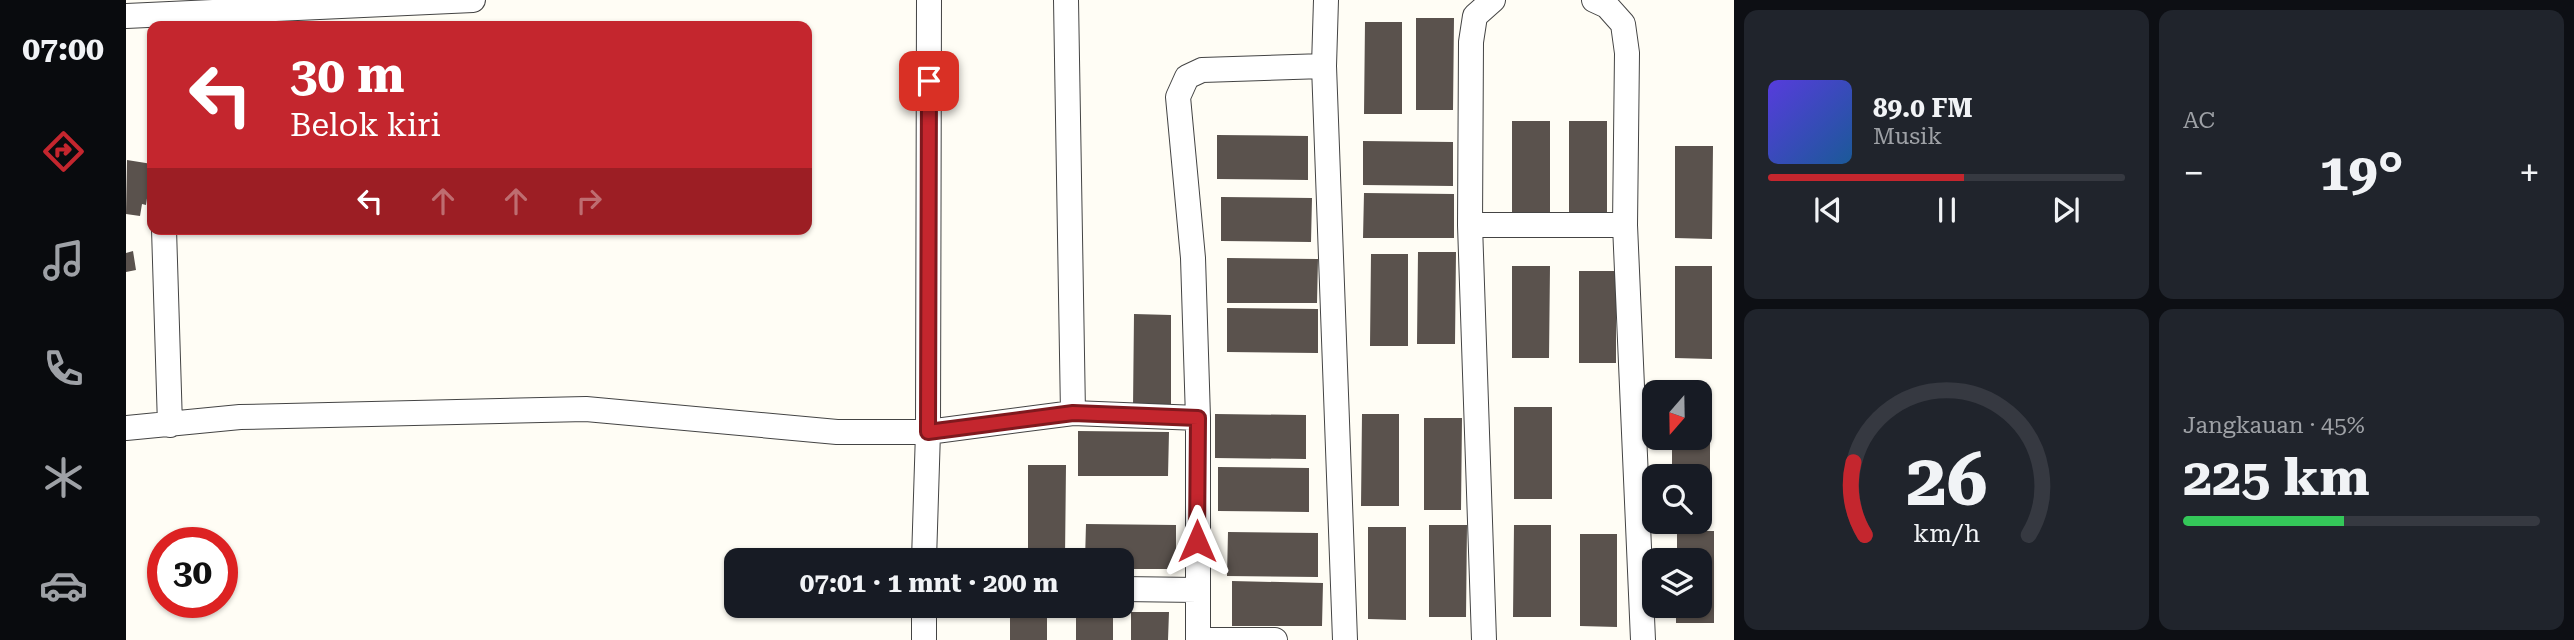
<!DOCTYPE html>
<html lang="id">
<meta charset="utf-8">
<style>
:root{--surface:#171b24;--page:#20242c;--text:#f1f3f6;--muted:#9ea1a6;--line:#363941;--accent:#c4262e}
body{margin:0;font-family:"Roboto Serif",serif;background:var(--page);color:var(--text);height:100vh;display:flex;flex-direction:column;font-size:26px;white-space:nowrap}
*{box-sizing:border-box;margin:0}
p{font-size:23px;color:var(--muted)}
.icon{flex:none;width:38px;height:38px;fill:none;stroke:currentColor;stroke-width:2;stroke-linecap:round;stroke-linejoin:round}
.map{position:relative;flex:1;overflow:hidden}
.panel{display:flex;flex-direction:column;gap:10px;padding:10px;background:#0d0f14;width:840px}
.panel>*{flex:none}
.hud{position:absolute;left:21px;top:21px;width:665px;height:214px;border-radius:14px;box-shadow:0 2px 5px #0004;background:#c4262e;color:#fff;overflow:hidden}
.needle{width:46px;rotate:200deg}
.buttons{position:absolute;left:1516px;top:380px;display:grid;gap:14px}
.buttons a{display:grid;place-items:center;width:70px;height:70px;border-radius:14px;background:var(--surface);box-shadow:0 2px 5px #0004;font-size:35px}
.speed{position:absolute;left:21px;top:527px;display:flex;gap:14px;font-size:35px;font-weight:700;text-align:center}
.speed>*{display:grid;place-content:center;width:91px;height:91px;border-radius:50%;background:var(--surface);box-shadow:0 2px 5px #0004;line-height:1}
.speed .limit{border:10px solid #d22;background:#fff;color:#111}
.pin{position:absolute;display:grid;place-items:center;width:60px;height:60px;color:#fff;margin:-30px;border-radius:14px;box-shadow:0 4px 10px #0006}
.me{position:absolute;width:77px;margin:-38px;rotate:0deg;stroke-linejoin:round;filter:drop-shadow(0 0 5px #0008)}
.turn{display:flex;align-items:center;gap:24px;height:147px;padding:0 28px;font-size:32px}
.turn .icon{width:91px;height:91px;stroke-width:2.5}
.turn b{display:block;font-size:49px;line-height:60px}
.lanes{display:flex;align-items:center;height:66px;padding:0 28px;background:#0003;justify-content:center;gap:35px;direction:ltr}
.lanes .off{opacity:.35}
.big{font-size:52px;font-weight:700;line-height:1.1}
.panel .widget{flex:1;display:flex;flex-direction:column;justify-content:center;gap:10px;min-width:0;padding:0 24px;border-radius:14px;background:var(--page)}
.panel .dial{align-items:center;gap:0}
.dial svg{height:182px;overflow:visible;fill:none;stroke:var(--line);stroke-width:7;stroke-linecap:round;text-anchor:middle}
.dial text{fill:var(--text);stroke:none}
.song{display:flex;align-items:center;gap:21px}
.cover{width:84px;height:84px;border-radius:10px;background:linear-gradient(135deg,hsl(250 70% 55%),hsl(210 70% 35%))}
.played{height:7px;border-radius:4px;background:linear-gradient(90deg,var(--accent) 55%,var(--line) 55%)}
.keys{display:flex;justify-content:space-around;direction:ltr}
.heat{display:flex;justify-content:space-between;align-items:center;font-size:38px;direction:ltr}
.charge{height:10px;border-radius:5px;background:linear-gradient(90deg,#34c759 45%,var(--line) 0)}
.panel .tiles{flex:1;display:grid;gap:10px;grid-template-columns:repeat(2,1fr)}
.trip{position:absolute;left:598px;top:548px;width:410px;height:70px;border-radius:14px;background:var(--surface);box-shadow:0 2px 5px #0004;font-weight:700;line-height:70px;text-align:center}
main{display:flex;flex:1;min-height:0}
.dock{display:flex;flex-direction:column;width:126px;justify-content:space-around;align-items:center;background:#090b0e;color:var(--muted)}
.dock .icon{width:49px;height:49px}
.dock .on{color:var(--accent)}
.dock b{font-size:32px;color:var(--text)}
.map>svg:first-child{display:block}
.building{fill:#5a524d}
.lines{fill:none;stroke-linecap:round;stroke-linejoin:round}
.minor-casing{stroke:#444;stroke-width:26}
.minor{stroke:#fff;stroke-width:24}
.route-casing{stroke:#7f191e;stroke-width:18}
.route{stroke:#c4262e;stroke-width:12}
</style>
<main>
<nav class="dock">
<b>07:00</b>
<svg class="icon on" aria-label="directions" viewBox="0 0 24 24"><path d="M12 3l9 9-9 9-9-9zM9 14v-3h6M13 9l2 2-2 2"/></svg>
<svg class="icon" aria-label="music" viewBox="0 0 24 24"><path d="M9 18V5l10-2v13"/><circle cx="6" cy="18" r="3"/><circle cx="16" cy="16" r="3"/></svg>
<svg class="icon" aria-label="phone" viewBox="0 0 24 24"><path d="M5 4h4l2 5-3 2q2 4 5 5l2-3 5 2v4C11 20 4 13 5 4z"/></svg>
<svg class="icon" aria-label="climate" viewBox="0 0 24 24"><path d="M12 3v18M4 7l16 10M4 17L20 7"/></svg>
<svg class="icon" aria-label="car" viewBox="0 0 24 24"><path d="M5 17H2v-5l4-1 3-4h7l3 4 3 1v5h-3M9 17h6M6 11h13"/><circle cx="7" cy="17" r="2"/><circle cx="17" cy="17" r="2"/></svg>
</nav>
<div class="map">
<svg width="1608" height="640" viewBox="0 0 1608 640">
<rect width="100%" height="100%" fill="#fffdf5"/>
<!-- building -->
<path class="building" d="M147 16 171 17V26H146Z
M1290 18H1328L1327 110H1290Z
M1239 22H1276V114H1238Z
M1386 121H1424V213H1386Z
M1443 121H1481V213H1443Z
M1091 135 1182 136V180L1091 179Z
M1237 141 1327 142V186L1237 185Z
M1549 146H1587L1586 239 1549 238Z
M1 160 26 164 20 205 16 204 14 216 0 214Z
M1238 193 1328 194V238H1237Z
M1095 197 1186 198 1185 242 1095 241Z
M7 251 10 270 0 272V253Z
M1292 252H1330L1329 344H1291Z
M1245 254H1282V346H1244Z
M1101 258 1192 259 1191 303H1101Z
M1386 266H1424L1423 358H1386Z
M1549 266H1586V359L1549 358Z
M1453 271H1490V363H1453Z
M1101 308 1192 309V353L1101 352Z
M1008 314 1045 315V407H1007Z
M1388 407H1426V499H1388Z
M1573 411H1584V503H1573V476H1546V438H1573Z
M1089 414 1180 415V459L1089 458Z
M1236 414H1273V506H1235Z
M1298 418H1336L1335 510H1298Z
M952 431 1043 432 1042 476H952Z
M902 465H940L939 558 902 557Z
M1092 467 1183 468V512L1092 511Z
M960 524 1050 525V569H996V560H959Z
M1303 525H1341L1340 617H1303Z
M1388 525H1425V617H1387Z
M1242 527H1280V620L1242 619Z
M1551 531H1588V623H1550V606H1573V560H1551Z
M1102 532 1192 533V577L1101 576Z
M1454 534H1491V627L1454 626Z
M1106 581 1197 583 1196 626H1106Z
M950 606H987V640H950Z
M884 610 921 611V640H884Z
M1005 612H1043L1042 640H1005Z"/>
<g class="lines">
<defs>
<path id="minor" d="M940 0 947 413
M1200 0 1198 66 1219 640
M1468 0 1481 6 1497 24 1501 53 1499 225
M0 16 347 0
M1344 225H1499L1517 640
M38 229 44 425
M0 428 114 417 460 409 711 432H802L947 413 1072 418
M798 560 802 432 803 0
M996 589 1071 590
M798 606V640
M1072 640V418L1067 258 1052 97 1061 77 1076 70 1198 66
M1072 640H1149
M1358 640 1344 225 1345 42 1349 16 1367 0"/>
</defs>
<!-- minor casing -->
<use href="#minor" class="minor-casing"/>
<!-- minor -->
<use href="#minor" class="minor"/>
</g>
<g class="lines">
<defs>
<path id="route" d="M803 81 802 432 947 413 1072 418 1071 541"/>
</defs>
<!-- route casing -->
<use href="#route" class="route-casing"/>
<!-- route -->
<use href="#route" class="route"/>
</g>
</svg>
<div class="buttons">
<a><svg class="needle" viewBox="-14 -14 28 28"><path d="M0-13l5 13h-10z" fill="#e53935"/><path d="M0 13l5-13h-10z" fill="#9ea1a6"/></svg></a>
<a><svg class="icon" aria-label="search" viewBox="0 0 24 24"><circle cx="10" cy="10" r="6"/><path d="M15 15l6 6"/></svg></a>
<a><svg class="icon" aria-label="layers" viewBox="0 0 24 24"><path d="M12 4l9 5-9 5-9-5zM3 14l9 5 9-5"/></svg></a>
</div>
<div class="speed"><div class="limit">30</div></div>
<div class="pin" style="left:803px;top:81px;background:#d93025"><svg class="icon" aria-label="arrive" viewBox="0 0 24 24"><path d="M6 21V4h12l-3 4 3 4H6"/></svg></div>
<svg class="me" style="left:1071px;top:541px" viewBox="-20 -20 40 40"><path d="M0-17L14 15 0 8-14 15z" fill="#c4262e" stroke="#fff" stroke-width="4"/></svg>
<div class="trip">07:01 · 1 mnt · 200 m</div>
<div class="hud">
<div class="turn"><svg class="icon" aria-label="left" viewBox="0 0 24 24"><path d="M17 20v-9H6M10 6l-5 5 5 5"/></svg><div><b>30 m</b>Belok kiri</div></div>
<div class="lanes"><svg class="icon" aria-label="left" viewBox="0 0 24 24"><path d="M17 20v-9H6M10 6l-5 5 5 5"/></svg><svg class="icon off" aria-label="ahead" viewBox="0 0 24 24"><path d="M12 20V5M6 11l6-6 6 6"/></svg><svg class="icon off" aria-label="ahead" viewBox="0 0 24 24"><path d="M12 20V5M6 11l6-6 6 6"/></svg><svg class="icon off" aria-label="right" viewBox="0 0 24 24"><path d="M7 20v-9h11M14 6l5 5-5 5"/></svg></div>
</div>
</div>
<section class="panel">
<div class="tiles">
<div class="widget">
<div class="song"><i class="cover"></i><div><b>89.0 FM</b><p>Musik</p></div></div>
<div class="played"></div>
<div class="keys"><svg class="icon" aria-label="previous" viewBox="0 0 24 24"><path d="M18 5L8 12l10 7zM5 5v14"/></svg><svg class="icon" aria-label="pause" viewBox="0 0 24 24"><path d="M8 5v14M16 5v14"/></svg><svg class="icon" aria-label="next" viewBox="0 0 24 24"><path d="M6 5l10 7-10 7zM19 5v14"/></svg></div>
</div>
<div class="widget"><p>AC</p>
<div class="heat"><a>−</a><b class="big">19°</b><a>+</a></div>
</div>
<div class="widget dial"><svg viewBox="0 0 100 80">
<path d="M14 69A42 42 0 1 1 86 69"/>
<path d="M14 69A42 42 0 0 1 9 37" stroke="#c4262e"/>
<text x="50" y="56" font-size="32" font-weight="700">26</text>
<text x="50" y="72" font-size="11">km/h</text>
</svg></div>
<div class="widget"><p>Jangkauan · 45%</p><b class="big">225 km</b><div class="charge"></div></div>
</div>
</section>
</main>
